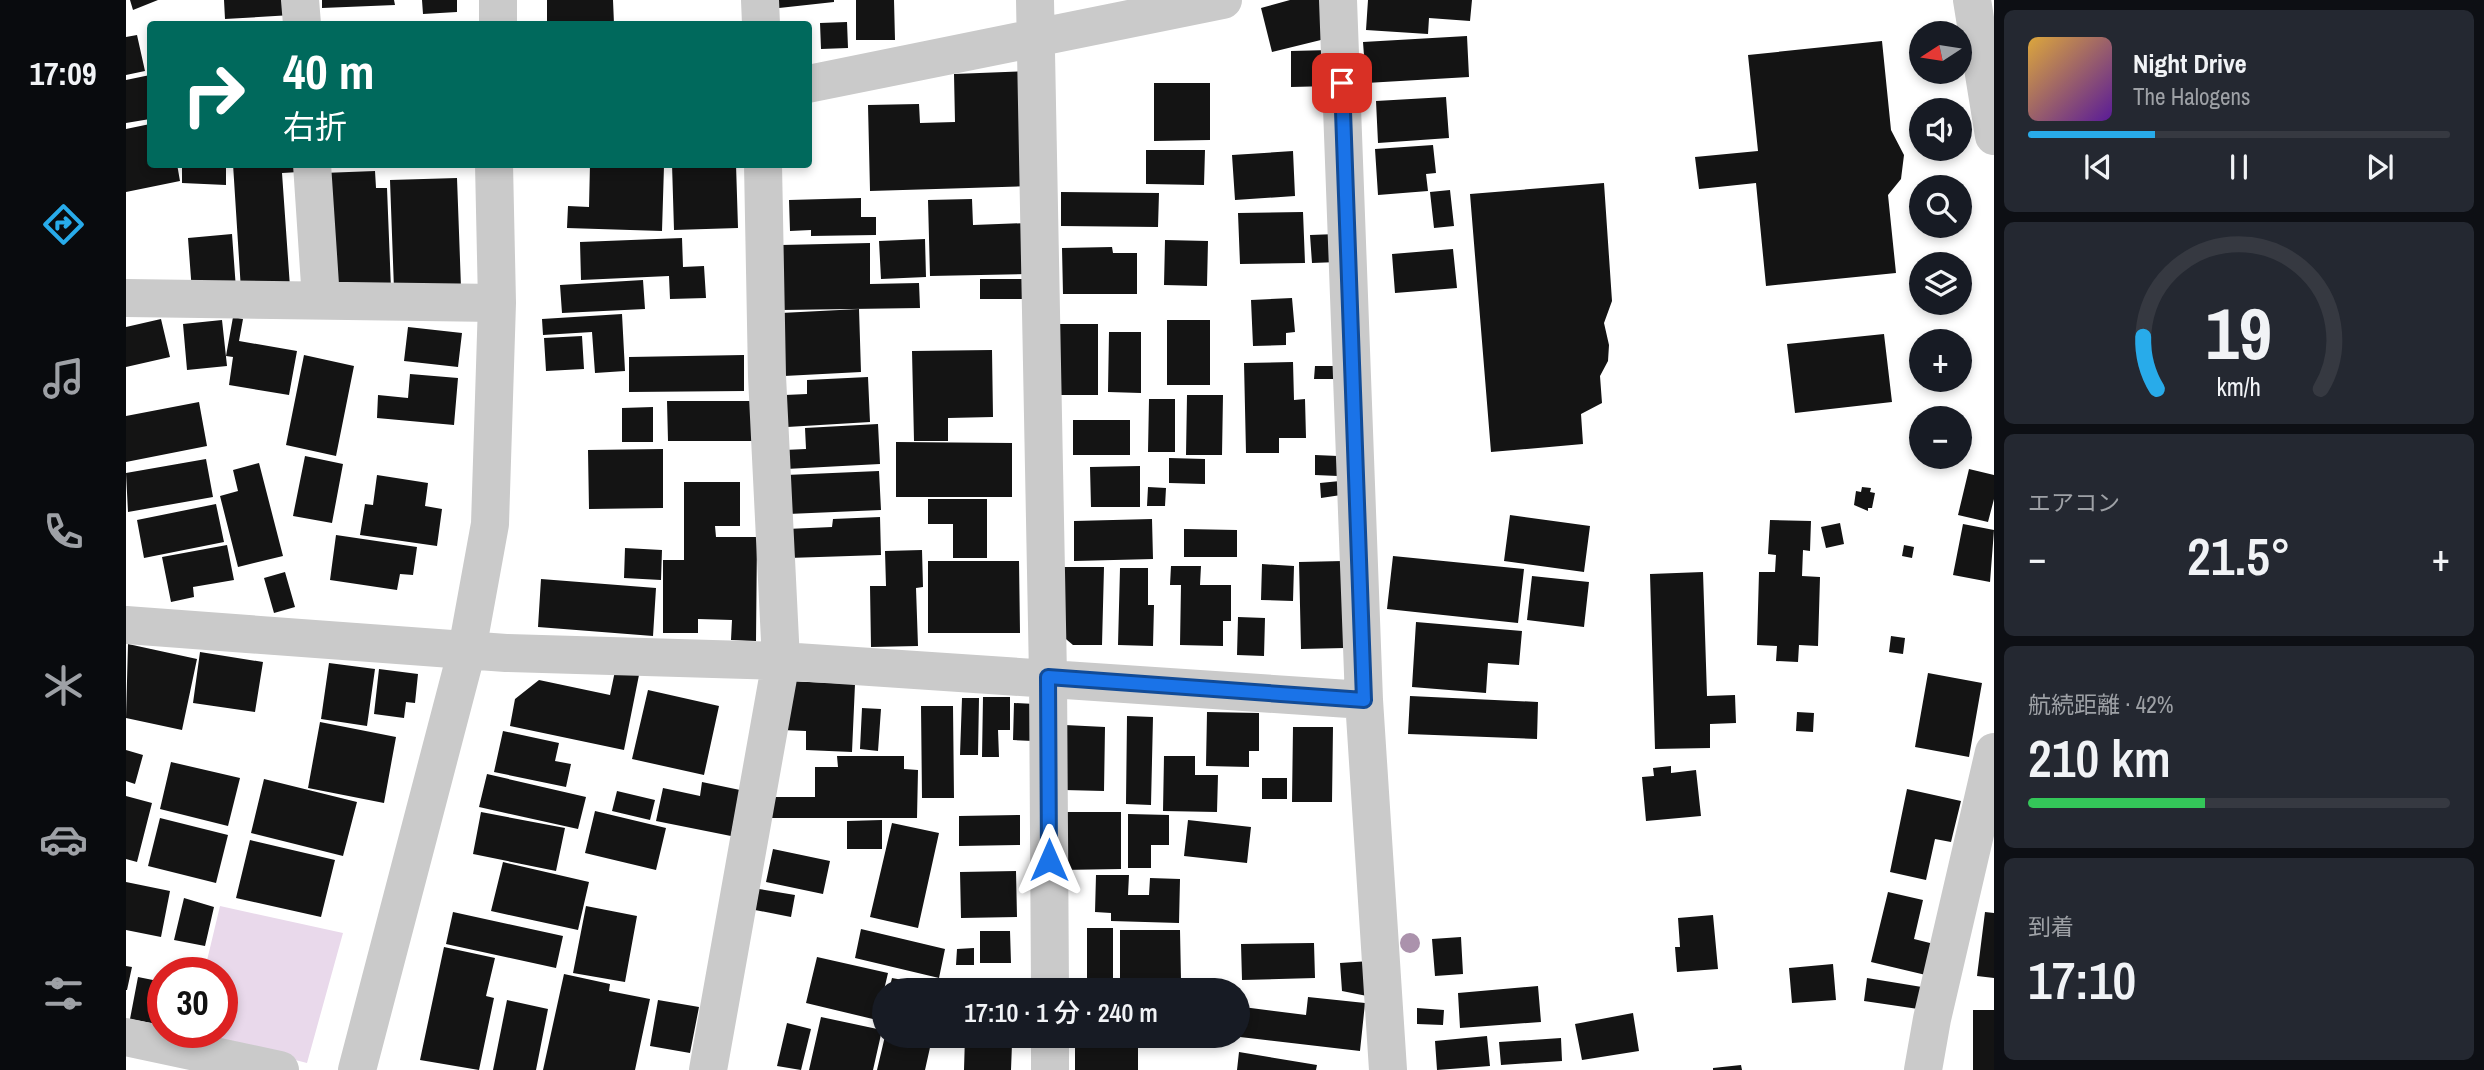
<!DOCTYPE html>
<html lang="ja">
<meta charset="utf-8">
<style>
:root{--surface:#171b24;--page:#242831;--text:#f1f3f6;--muted:#9ea1a6;--line:#363941;--accent:#28abea}
body{margin:0;font-family:"Archivo Narrow","Noto Sans JP",sans-serif;background:var(--page);color:var(--text);height:100vh;display:flex;flex-direction:column;font-size:26px;white-space:nowrap}
*{box-sizing:border-box;margin:0}
p{font-size:23px;color:var(--muted)}
.icon{flex:none;width:38px;height:38px;fill:none;stroke:currentColor;stroke-width:2;stroke-linecap:round;stroke-linejoin:round}
.map{position:relative;flex:1;overflow:hidden}
.sheet{display:flex;flex-direction:column;gap:10px;padding:10px;background:#0d0f14;width:490px}
.sheet>*{flex:none}
.top-card{position:absolute;left:21px;top:21px;width:665px;height:147px;border-radius:7px;box-shadow:0 4px 10px #0003;background:#00695c;color:#fff;overflow:hidden}
.needle{width:46px;rotate:258deg}
.buttons{position:absolute;left:1783px;top:21px;display:grid;gap:14px}
.buttons a{display:grid;place-items:center;width:63px;height:63px;border-radius:50%;background:var(--surface);box-shadow:0 4px 10px #0003;font-size:35px}
.speed{position:absolute;left:21px;top:957px;display:flex;gap:14px;font-size:35px;font-weight:700;text-align:center}
.speed>*{display:grid;place-content:center;width:91px;height:91px;border-radius:50%;background:var(--surface);box-shadow:0 4px 10px #0003;line-height:1}
.speed .limit{border:10px solid #d22;background:#fff;color:#111}
.pin{position:absolute;display:grid;place-items:center;width:60px;height:60px;color:#fff;margin:-30px;border-radius:14px;box-shadow:0 4px 10px #0006}
.me{position:absolute;width:77px;margin:-38px;rotate:0deg;stroke-linejoin:round;filter:drop-shadow(0 0 5px #0008)}
.turn{display:flex;align-items:center;gap:24px;height:147px;padding:0 21px;font-size:32px}
.turn .icon{width:91px;height:91px;stroke-width:2.5}
.turn b{display:block;font-size:49px;line-height:60px}
.big{font-size:52px;font-weight:600;line-height:1.1}
.sheet .tile{flex:1;display:flex;flex-direction:column;justify-content:center;gap:10px;min-width:0;padding:0 24px;border-radius:10px;background:var(--page)}
.sheet .dial{align-items:center;gap:0}
.dial svg{height:182px;overflow:visible;fill:none;stroke:var(--line);stroke-width:7;stroke-linecap:round;text-anchor:middle}
.dial text{fill:var(--text);stroke:none}
.song{display:flex;align-items:center;gap:21px}
.cover{width:84px;height:84px;border-radius:10px;background:linear-gradient(135deg,hsl(40 70% 55%),hsl(270 70% 35%))}
.played{height:7px;border-radius:4px;background:linear-gradient(90deg,var(--accent) 30%,var(--line) 30%)}
.keys{display:flex;justify-content:space-around;direction:ltr}
.heat{display:flex;justify-content:space-between;align-items:center;font-size:38px;direction:ltr}
.charge{height:10px;border-radius:5px;background:linear-gradient(90deg,#34c759 42%,var(--line) 0)}
.trip{position:absolute;left:746px;top:978px;width:378px;height:70px;border-radius:35px;background:var(--surface);box-shadow:0 4px 10px #0003;font-weight:600;line-height:70px;text-align:center}
main{display:flex;flex:1;min-height:0}
.tab-bar{display:flex;flex-direction:column;width:126px;justify-content:space-around;align-items:center;background:#090b0e;color:var(--muted)}
.tab-bar .icon{width:49px;height:49px}
.tab-bar .selected{color:var(--accent)}
.tab-bar b{font-size:32px;color:var(--text)}
.map>svg:first-child{display:block}
.green{fill:#e9d9eb}
.building{fill:#141414}
.lines{fill:none;stroke-linecap:round;stroke-linejoin:round}
.minor{stroke:#cacaca;stroke-width:38}
.tree{fill:#ab92ac}
.route-casing{stroke:#114b97;stroke-width:18}
.route{stroke:#1a73e8;stroke-width:12}
</style>
<main>
<nav class="tab-bar">
<b>17:09</b>
<svg class="icon selected" aria-label="directions" viewBox="0 0 24 24"><path d="M12 3l9 9-9 9-9-9zM9 14v-3h6M13 9l2 2-2 2"/></svg>
<svg class="icon" aria-label="music" viewBox="0 0 24 24"><path d="M9 18V5l10-2v13"/><circle cx="6" cy="18" r="3"/><circle cx="16" cy="16" r="3"/></svg>
<svg class="icon" aria-label="phone" viewBox="0 0 24 24"><path d="M5 4h4l2 5-3 2q2 4 5 5l2-3 5 2v4C11 20 4 13 5 4z"/></svg>
<svg class="icon" aria-label="climate" viewBox="0 0 24 24"><path d="M12 3v18M4 7l16 10M4 17L20 7"/></svg>
<svg class="icon" aria-label="car" viewBox="0 0 24 24"><path d="M5 17H2v-5l4-1 3-4h7l3 4 3 1v5h-3M9 17h6M6 11h13"/><circle cx="7" cy="17" r="2"/><circle cx="17" cy="17" r="2"/></svg>
<svg class="icon" aria-label="filters" viewBox="0 0 24 24"><path d="M4 7h16M4 17h16"/><circle cx="9" cy="7" r="2"/><circle cx="15" cy="17" r="2"/></svg>
</nav>
<div class="map">
<svg width="1868" height="1070" viewBox="0 0 1868 1070">
<rect width="100%" height="100%" fill="#fff"/>
<!-- green -->
<path class="green" d="M94 906 217 933 181 1063 63 1033 96 1032V973H78Z"/>
<!-- building -->
<path class="building" d="M4 0H32L7 10Z
M98 0H165L166 15 99 19Z
M196 0H268L269 5 196 8Z
M296 0H331V12L297 14Z
M421 0H487L488 24H421Z
M653 0H708V2L653 8Z
M730 0H768L769 40H730Z
M1164 0H1194L1203 38 1146 52 1135 8Z
M1242 0H1346L1344 21 1303 18 1302 34 1240 30Z
M721 22 722 48 695 49 694 23Z
M11 35 19 71 0 75V37Z
M1341 36 1343 77 1240 83 1237 42Z
M1756 41 1765 130 1778 155 1775 179 1762 195 1770 273 1640 286 1630 183 1573 189 1569 157 1632 151 1622 55Z
M1204 50 1205 86 1165 87V51Z
M903 71 907 186 744 191 742 105 793 104 794 123 829 122 828 74Z
M24 75V119L0 123V80Z
M1028 83H1084V140L1028 141Z
M1320 97 1323 138 1252 143 1250 101Z
M24 124V164H51L54 181 0 192V129Z
M1307 145 1310 173 1300 174 1302 191 1252 195 1249 149Z
M1020 150H1079L1078 185 1020 184Z
M1167 151 1169 196 1109 200 1106 155Z
M56 164H100V185L56 183Z
M107 164H172L173 172 156 173 164 287 115 290Z
M464 164 538 166 536 231 441 228 442 206 463 207Z
M546 164H610L612 228 548 230Z
M249 171 250 188H261L265 289 201 291 197 173Z
M331 178 335 287 268 289 264 180Z
M1478 183 1486 301 1478 323 1483 345 1482 361 1474 376 1476 403 1455 414 1457 444 1365 452 1344 194Z
M1324 190 1328 226 1308 228 1304 192Z
M935 192 1033 193 1032 227 935 226Z
M735 198V217H750V235L685 236V230L664 231 663 200Z
M846 199 847 225 902 223 903 274 804 276 802 200Z
M1177 212 1179 263 1114 264 1112 213Z
M106 234 110 289 66 292 62 238Z
M1211 234 1212 262 1186 263 1184 235Z
M556 238 557 267 578 266 580 298 544 299 543 276 455 280 454 242Z
M799 239 800 277 755 279 753 241Z
M1039 240 1082 241 1081 286 1038 285Z
M744 243V284L793 283 794 308 656 310 655 245Z
M986 247 987 253H1011V294H937L936 248Z
M1327 249 1331 288 1269 293 1266 254Z
M854 279H900L901 299H854Z
M517 280 519 309 436 313 434 285Z
M1166 298 1169 332 1160 333V345L1127 346 1125 300Z
M733 309 735 372 658 376 655 313Z
M496 314 499 371 469 373 466 332 417 335 416 319Z
M107 317 117 319 113 341 171 351 163 395 103 385 107 357 100 356Z
M35 319 44 357 0 367V327Z
M96 320 101 366 61 370 57 324Z
M1041 320H1084V385H1041Z
M934 324H972V395H934Z
M282 327 336 333 332 367 278 361Z
M983 332H1015V393L982 392Z
M1758 334 1766 402 1669 413 1661 344Z
M456 336 458 369 420 371 418 338Z
M866 350 867 417 822 418V441H788L786 351Z
M178 355 228 366 210 456 160 445Z
M618 355V391L503 392V357Z
M1167 362 1168 400 1179 399 1180 438H1153V453H1120L1118 363Z
M1189 366H1212V379H1188Z
M284 374 332 378 328 425 251 418 252 395 282 398Z
M742 377 744 422 661 427 659 395 681 394V380Z
M1061 395H1097L1096 455H1060Z
M1023 399H1049V452H1022Z
M541 401H631V441H542Z
M73 402 81 446 0 462V416Z
M527 407V442H496V408Z
M947 420H1004V455H947Z
M752 424 754 464 660 469 658 450 680 449 679 428Z
M770 442 886 443V497H770Z
M537 449V508L463 509 462 450Z
M1189 455 1212 456V476L1189 475Z
M179 456 217 464 206 523 167 516Z
M1043 458 1079 459V484L1043 483Z
M80 459 87 497 2 512 0 473Z
M133 463 157 556 112 567 94 496 112 491 107 470Z
M1014 466V507H965L964 467Z
M1843 469 1868 475V499L1862 522 1832 515Z
M753 471 755 510 662 514 660 475Z
M251 475 302 483 299 506 316 509 311 546 234 535 239 504 247 505Z
M1214 481 1215 495 1195 498 1194 483Z
M558 482H614V526H589L590 537H631L630 641 605 640 606 620 572 619V633H537V560H558Z
M1022 487 1040 488 1039 506H1021Z
M1736 487 1745 488 1744 492 1749 493 1746 508H1742V511L1728 505 1730 491 1735 492Z
M802 499H861V558H827V524H802Z
M90 504 98 542 18 558 11 520Z
M1384 515 1464 526 1458 572 1378 561Z
M754 517 755 555 662 558 661 529 706 527 707 519Z
M1026 519 1027 559 948 561V521Z
M1644 520 1685 521 1684 551 1677 550 1676 576 1694 577 1692 646 1673 645 1672 662 1650 661 1651 646 1631 645 1633 572H1649L1650 555 1642 554Z
M1714 523 1718 544 1700 548 1695 527Z
M1837 524 1868 530 1864 582 1827 575Z
M1058 529 1111 530V557H1058Z
M210 535 291 547 287 575 274 574 271 590 204 580Z
M101 545 108 580 67 587 68 597 45 602 36 557Z
M1778 545 1788 547 1786 558 1776 556Z
M499 548 536 550 535 580 498 578Z
M796 550 797 587 790 588 792 646 745 647 744 586H760L759 551Z
M1267 556 1398 569 1392 623 1261 609Z
M802 561H893L894 633H802Z
M1217 561 1219 648 1175 649 1173 562Z
M1136 564 1168 566 1167 601 1135 600Z
M1045 566H1075L1074 585H1105V621H1097V646L1054 645 1055 585H1044Z
M935 567H978L976 645H947L934 634Z
M994 568H1022V605H1028L1027 646 992 645Z
M159 572 169 607 148 613 138 578Z
M1577 572 1581 696 1609 695 1610 723 1584 724V748L1529 749 1524 574Z
M1406 576 1463 582 1458 627 1401 620Z
M415 579 530 588 527 636 412 627Z
M1112 617 1139 618 1138 656 1111 655Z
M1290 622 1396 631 1393 665 1362 663 1360 693 1286 687Z
M1765 636 1779 638 1777 654 1763 652Z
M2 644 71 659 56 730 0 718Z
M74 652 137 662 129 712 67 703Z
M203 663 249 669 241 726 195 719Z
M253 669 292 674 289 703 280 702 278 718 248 714Z
M489 671 513 675 498 750 384 726 389 699 413 680 484 695Z
M1802 673 1856 683 1843 757 1789 747Z
M658 681 729 684 726 752 680 750V731L656 730Z
M522 690 593 706 578 775 506 759Z
M1284 696 1412 702 1411 739 1282 734Z
M857 697H884V730H872L873 757H856Z
M836 698H853L852 755H834Z
M888 703 909 704 907 741 887 740Z
M795 706H827L828 798H796Z
M736 708 755 709 752 751 734 749Z
M1081 712 1133 713V751H1123V767L1080 766Z
M1671 712 1688 713 1687 732 1670 731Z
M1001 716 1027 717 1025 805 1000 804Z
M194 722 270 737 258 803 182 788Z
M939 725 979 727 978 791 938 790Z
M1167 727H1207L1206 802H1166Z
M377 731 433 743 429 761 445 764 440 787 368 772Z
M0 750 17 755 9 784 0 781Z
M711 756H778V769L792 770 791 818H643V797H689V767H712Z
M1038 756H1069V775H1092L1091 812 1037 811Z
M45 762 114 778 102 826 34 809Z
M1545 766V773L1570 770 1575 816 1520 821 1516 777 1528 776 1527 768Z
M361 774 460 797 452 829 353 807Z
M1136 778H1161V799H1136Z
M138 779 231 802 217 856 125 833Z
M576 782 614 790 605 836 530 821 537 788 574 796Z
M1781 789 1835 801 1825 842 1809 839 1800 880 1764 872Z
M491 791 529 800 524 820 486 811Z
M0 796 26 803 11 862 0 859Z
M469 811 540 828 530 870 459 853Z
M355 812 439 828 430 871 347 854Z
M935 812H995V869L935 870Z
M1002 814 1043 815V845H1025V868H1002Z
M894 815V845L833 846V816Z
M34 818 102 835 90 883 22 866Z
M756 820V849H721V821Z
M1062 820 1125 827 1121 863 1058 856Z
M766 823 813 833 792 928 744 917Z
M124 840 209 860 195 917 110 898Z
M647 849 704 861 697 894 640 882Z
M377 862 463 882 452 930 365 911Z
M890 871 891 917 835 918 834 872Z
M970 875H1003L1002 895H1023L1024 878 1054 879 1053 923 985 921V913L969 912Z
M0 882 44 891 35 937 0 930Z
M633 889 669 895 665 917 629 910Z
M1762 892 1797 900 1788 939 1812 945 1804 976 1745 962Z
M58 898 88 907 79 946 48 940Z
M460 906 511 916 499 982 447 973Z
M327 912 437 936 430 968 320 944Z
M1859 912 1868 913V978L1851 976Z
M1587 915 1592 969 1551 972 1549 947H1554L1552 918Z
M961 928H987V979L961 978Z
M735 929 819 949 813 978 729 958Z
M994 930H1054L1055 979H994Z
M854 931H884L885 963H854Z
M1335 937 1337 974 1309 976 1306 939Z
M1188 943 1189 978 1116 980 1115 944Z
M318 947 369 958 360 996 368 998 353 1070 294 1060Z
M848 948V965H830L831 949Z
M691 957 762 973 751 1020 680 1003Z
M1244 961 1246 997 1216 991 1214 963Z
M1707 964 1710 1000 1666 1003 1663 968Z
M0 966 6 967 1 990H0Z
M438 974 484 984 483 991 524 999 509 1070H417Z
M12 977 37 982 36 1025 4 1019Z
M766 978 825 989V990H763Z
M1741 978 1802 988 1799 1010 1738 1001Z
M1412 986 1415 1022 1334 1028 1332 993Z
M1182 997 1239 1003 1234 1051 1114 1037 1117 1007 1180 1015Z
M381 1000 422 1009 410 1070H367Z
M532 1000 573 1007 564 1053 524 1046Z
M1291 1008 1318 1010 1317 1025 1291 1024Z
M1847 1010H1868V1070H1847Z
M1507 1013 1513 1051 1456 1060 1449 1024Z
M695 1017 756 1030 747 1070H683Z
M661 1023 685 1029 675 1070 651 1066Z
M759 1036H775L805 1043 799 1070H751Z
M839 1036H871V1043L886 1044 885 1070H838Z
M929 1036H1012V1070H949V1042H929Z
M1361 1036 1364 1066 1311 1070 1309 1041Z
M1435 1038 1436 1061 1375 1065 1373 1042Z
M1113 1052 1191 1065 1190 1070H1111Z
M1615 1065 1616 1070H1587V1068Z"/>
<g class="lines">
<!-- minor -->
<path class="minor" d="M174 0 176 24
M634 0 635 24
M909 0 922 676 924 990
M1212 0 1238 700 1262 1070
M1846 0 1868 136
M372 24V0
M682 84 1097 0
M186 164 195 300
M0 298 371 303
M0 625 380 653 655 661 1238 700
M924 1036V1070
M0 1037 154 1070
M231 1070 341 650 364 524 371 303 368 164
M582 1070 655 661 641 376 637 164
M1797 1070 1806 1019 1868 752"/>
</g>
<!-- trees -->
<circle class="tree" cx="1284" cy="943" r="10"/>
<g class="lines">
<defs>
<path id="route" d="M923 860 922 677 1238 700 1216 83"/>
</defs>
<!-- route casing -->
<use href="#route" class="route-casing"/>
<!-- route -->
<use href="#route" class="route"/>
</g>
</svg>
<div class="buttons">
<a><svg class="needle" viewBox="-14 -14 28 28"><path d="M0-13l5 13h-10z" fill="#e53935"/><path d="M0 13l5-13h-10z" fill="#9ea1a6"/></svg></a>
<a><svg class="icon" aria-label="sound" viewBox="0 0 24 24"><path d="M4 9h4l5-4v14l-5-4H4zM17 9q2 3 0 6"/></svg></a>
<a><svg class="icon" aria-label="search" viewBox="0 0 24 24"><circle cx="10" cy="10" r="6"/><path d="M15 15l6 6"/></svg></a>
<a><svg class="icon" aria-label="layers" viewBox="0 0 24 24"><path d="M12 4l9 5-9 5-9-5zM3 14l9 5 9-5"/></svg></a>
<a>+</a>
<a>−</a>
</div>
<div class="speed"><div class="limit">30</div></div>
<div class="pin" style="left:1216px;top:83px;background:#d93025"><svg class="icon" aria-label="arrive" viewBox="0 0 24 24"><path d="M6 21V4h12l-3 4 3 4H6"/></svg></div>
<svg class="me" style="left:923px;top:860px" viewBox="-20 -20 40 40"><path d="M0-17L14 15 0 8-14 15z" fill="#1a73e8" stroke="#fff" stroke-width="4"/></svg>
<div class="trip">17:10 · 1 分 · 240 m</div>
<div class="top-card">
<div class="turn"><svg class="icon" aria-label="right" viewBox="0 0 24 24"><path d="M7 20v-9h11M14 6l5 5-5 5"/></svg><div><b>40 m</b>右折</div></div>
</div>
</div>
<section class="sheet">
<div class="tile">
<div class="song"><i class="cover"></i><div><b>Night Drive</b><p>The Halogens</p></div></div>
<div class="played"></div>
<div class="keys"><svg class="icon" aria-label="previous" viewBox="0 0 24 24"><path d="M18 5L8 12l10 7zM5 5v14"/></svg><svg class="icon" aria-label="pause" viewBox="0 0 24 24"><path d="M8 5v14M16 5v14"/></svg><svg class="icon" aria-label="next" viewBox="0 0 24 24"><path d="M6 5l10 7-10 7zM19 5v14"/></svg></div>
</div>
<div class="tile dial"><svg viewBox="0 0 100 80">
<path d="M14 69A42 42 0 1 1 86 69"/>
<path d="M14 69A42 42 0 0 1 8 46" stroke="#28abea"/>
<text x="50" y="56" font-size="32" font-weight="700">19</text>
<text x="50" y="72" font-size="11">km/h</text>
</svg></div>
<div class="tile"><p>エアコン</p>
<div class="heat"><a>−</a><b class="big">21.5°</b><a>+</a></div>
</div>
<div class="tile"><p>航続距離 · 42%</p><b class="big">210 km</b><div class="charge"></div></div>
<div class="tile"><p>到着</p><b class="big">17:10</b></div>
</section>
</main>
